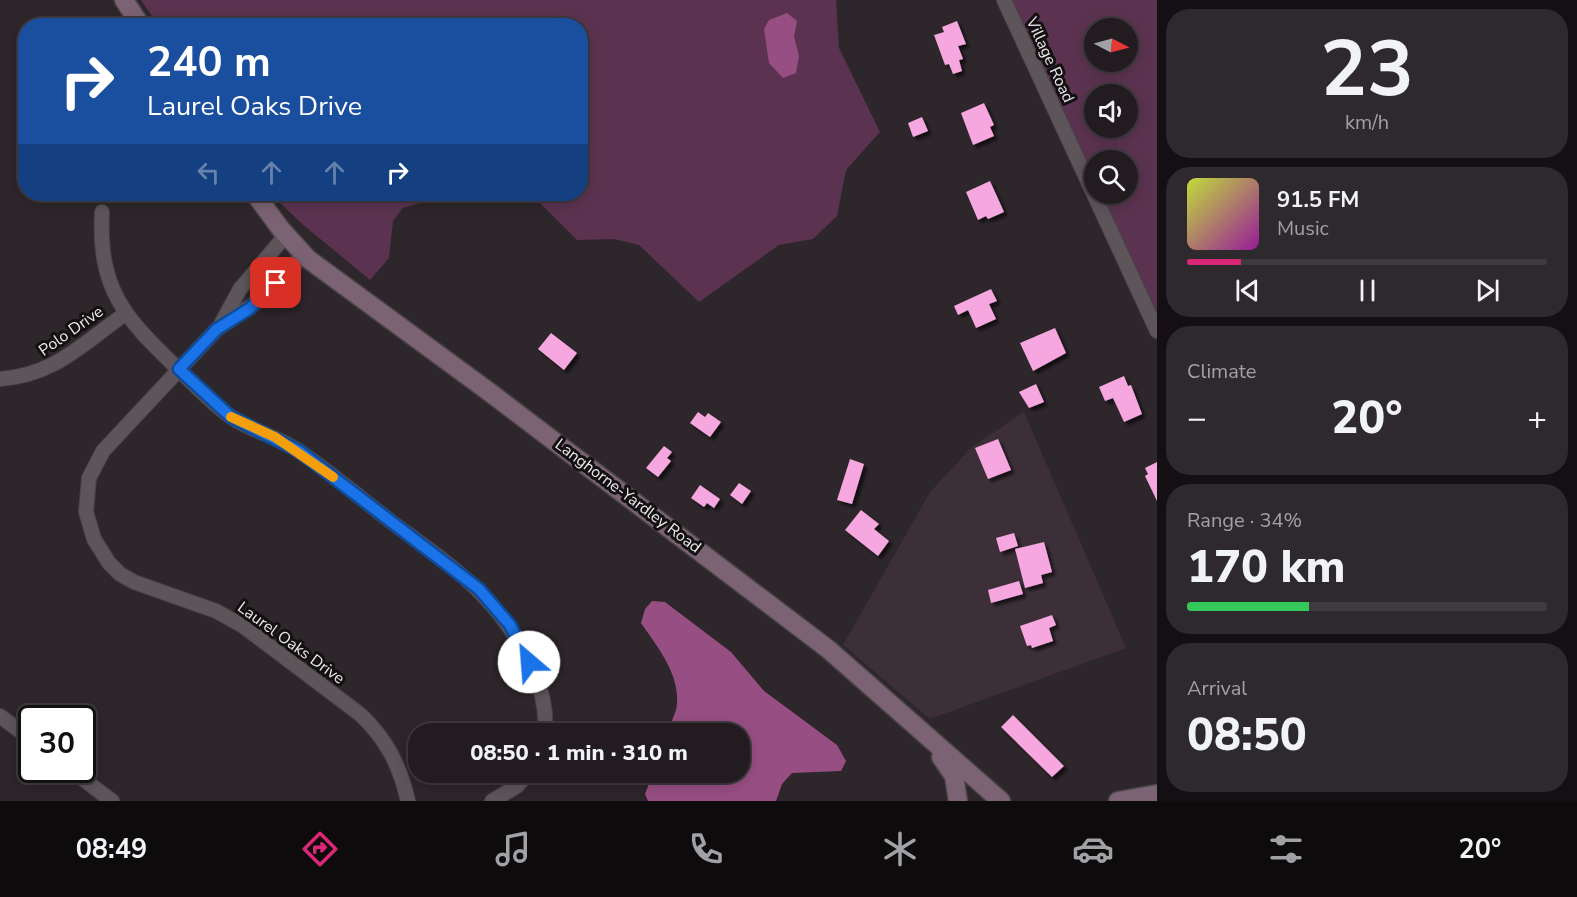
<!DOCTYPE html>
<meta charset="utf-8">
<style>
:root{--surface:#221c20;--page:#2e292d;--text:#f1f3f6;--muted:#a2a1a5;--line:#3f3a3e;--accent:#db2777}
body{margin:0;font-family:"Nunito Sans",sans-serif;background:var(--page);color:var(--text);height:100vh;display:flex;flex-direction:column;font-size:22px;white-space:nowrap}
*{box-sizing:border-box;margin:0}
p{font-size:20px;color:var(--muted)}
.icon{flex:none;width:33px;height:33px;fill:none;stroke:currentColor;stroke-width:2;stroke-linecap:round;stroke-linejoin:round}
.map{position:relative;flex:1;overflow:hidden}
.side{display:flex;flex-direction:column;gap:9px;padding:9px;background:#130f12;width:420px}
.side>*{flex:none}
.top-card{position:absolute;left:18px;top:18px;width:570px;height:183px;border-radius:24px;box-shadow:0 3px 15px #0003,0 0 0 2px var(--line);background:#1a4fa0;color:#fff;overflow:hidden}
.needle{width:39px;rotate:96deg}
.controls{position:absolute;left:1084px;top:18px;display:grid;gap:12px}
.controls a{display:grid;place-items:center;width:54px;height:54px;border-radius:50%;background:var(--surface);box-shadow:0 3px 15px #0003,0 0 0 2px var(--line);font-size:30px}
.speed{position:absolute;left:18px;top:705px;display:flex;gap:12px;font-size:30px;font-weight:700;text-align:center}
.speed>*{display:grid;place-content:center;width:78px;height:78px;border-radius:50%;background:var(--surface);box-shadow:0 3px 15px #0003,0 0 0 2px var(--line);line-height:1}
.speed .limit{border:3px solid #111;border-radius:9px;background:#fff;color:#111}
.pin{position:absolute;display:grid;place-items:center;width:51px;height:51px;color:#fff;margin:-26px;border-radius:12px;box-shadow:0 3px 9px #0006}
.me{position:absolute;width:66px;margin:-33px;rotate:333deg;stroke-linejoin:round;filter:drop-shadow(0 0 4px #0008)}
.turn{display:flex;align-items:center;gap:21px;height:126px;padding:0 30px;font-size:27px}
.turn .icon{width:78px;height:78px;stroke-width:2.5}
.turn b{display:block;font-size:42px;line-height:51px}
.lanes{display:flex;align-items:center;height:57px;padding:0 30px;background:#0003;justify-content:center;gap:30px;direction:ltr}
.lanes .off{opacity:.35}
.big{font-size:45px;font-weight:800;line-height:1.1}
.side .tile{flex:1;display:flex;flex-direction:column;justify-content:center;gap:9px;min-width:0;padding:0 21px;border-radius:24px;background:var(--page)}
.side .dial{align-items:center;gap:0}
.dial b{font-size:78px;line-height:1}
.song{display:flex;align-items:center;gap:18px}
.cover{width:72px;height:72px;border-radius:9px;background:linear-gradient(135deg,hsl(70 70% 55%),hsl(300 70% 35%))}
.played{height:6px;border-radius:3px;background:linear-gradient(90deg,var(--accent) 15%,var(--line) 15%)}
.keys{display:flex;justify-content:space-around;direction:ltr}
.heat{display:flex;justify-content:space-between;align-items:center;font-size:33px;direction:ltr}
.charge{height:9px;border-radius:4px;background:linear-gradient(90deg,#34c759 34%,var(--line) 0)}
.trip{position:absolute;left:408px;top:723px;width:342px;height:60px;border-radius:24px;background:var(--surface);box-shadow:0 3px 15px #0003,0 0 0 2px var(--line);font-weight:800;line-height:60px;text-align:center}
.menu{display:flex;height:96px;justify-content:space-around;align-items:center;background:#0e0b0d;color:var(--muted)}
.menu .icon{width:42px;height:42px}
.menu .on{color:var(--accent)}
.menu b{font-size:27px;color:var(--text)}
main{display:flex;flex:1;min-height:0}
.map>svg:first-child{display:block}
.built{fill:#3c2f38}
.green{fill:#5b3350;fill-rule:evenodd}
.water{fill:#974f83}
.building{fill:#f7a7df;filter:url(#shadow)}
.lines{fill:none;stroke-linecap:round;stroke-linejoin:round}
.street-casing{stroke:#494347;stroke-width:16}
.secondary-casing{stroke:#494347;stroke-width:21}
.street{stroke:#5d555a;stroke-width:14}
.secondary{stroke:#7b6373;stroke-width:18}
.route-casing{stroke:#114b97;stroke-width:15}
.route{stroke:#1a73e8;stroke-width:10}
.slow{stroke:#f59e0b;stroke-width:10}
.labels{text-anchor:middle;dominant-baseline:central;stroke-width:6;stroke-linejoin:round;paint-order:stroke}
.street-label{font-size:16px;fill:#ede8eb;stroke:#131012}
</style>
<main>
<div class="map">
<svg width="1157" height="801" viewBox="0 0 1157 801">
<defs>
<filter id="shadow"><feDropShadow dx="3.5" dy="3.5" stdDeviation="1.5" flood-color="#0009"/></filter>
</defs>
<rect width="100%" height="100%" fill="#2d262b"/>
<!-- built -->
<path class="built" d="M1024 412 1126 648 930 719 843 645 930 492 972 447Z"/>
<!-- green -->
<path class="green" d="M141 0H836L839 48 880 132 846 170 837 216 813 239 779 245 699 302 639 245 614 239 577 240 540 203 515 194H580V26L158 25Z
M1012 0H1157V314L1101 194H1128V160H1095V180ZM1128 28V62H1095V28ZM1128 94V128H1095V94Z
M271 194H506L439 197 403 208 393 221 389 258 370 280 301 223Z"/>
<!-- water -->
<path class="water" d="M787 13 797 21 794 37 799 56 796 73 783 78 769 63 764 29 769 20Z
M652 601 665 602 731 652 764 691 837 745 846 761 841 771 792 773 782 784 776 801H648L645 794 653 773 740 772V734L666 733C670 724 677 712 677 703 679 673 657 646 641 623L645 609Z"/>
<!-- building -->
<path class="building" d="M957 21 966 44 958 46 963 59 959 60 962 71 953 74 949 64 945 65 934 35 944 32 942 27Z
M984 103 994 125 990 127 994 136 973 145 961 113Z
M922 117 928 131 913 137 908 123Z
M990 181 1004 212 988 219 986 216 978 220 966 192Z
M991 289 997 301 989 304 996 319 976 328 968 310 958 315 954 306Z
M1055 328 1066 353 1033 371 1020 343Z
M551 333 577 353 564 370 538 349Z
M1124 376 1128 386 1131 385 1142 414 1124 422 1113 398 1105 401 1099 387Z
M1036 384 1044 402 1029 408 1019 392Z
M698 412 705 417 708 413 721 422 710 437 690 423Z
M998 439 1011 470 988 479 975 448Z
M664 446 672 452 667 458 671 461 658 477 646 468Z
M850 459 864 464 852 504 837 500Z
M1157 462V501L1145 476 1148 474 1145 468Z
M739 483 751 491 742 504 730 495Z
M700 485 720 499 714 508 707 503 704 507 691 498Z
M861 510 879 524 874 529 889 541 878 556 845 530Z
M1014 533 1018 546 1000 552 996 538Z
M1044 542 1052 572 1041 575 1043 583 1025 588 1015 549Z
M1019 581 1023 594 991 603 988 590Z
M1052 615 1056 625 1049 628 1053 641 1032 648 1031 645 1027 646 1020 626Z
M1013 715 1064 766 1052 777 1001 727Z"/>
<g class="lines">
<defs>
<path id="street" d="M1004 0 1157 331
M102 212C98 289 124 317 177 368 194 384 211 403 231 417 252 431 278 437 299 451 332 474 362 499 393 523 451 566 499 596 530 664 541 687 547 707 545 734
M304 254 263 298 217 329 103 451 89 478 86 512 94 539 109 563 120 574 134 582 216 611 243 626 361 715C387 740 400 766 408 801
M222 322 240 289 286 235
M0 379C55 375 82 344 125 314
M0 716 32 740
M71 770 112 801
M492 801 517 786 529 772"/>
<path id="secondary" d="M124 0 141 26
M255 194 280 228 308 259 488 391 828 649 1001 801
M941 757 954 776 958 801
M1118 801 1157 794"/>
</defs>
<!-- street casing -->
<use href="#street" class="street-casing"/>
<!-- secondary casing -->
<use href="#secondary" class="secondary-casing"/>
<!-- street -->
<use href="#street" class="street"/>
<!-- secondary -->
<use href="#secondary" class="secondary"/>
</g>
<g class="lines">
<defs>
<path id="route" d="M276 283 249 309 217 329 179 369 231 417 299 451 479 589 510 625 529 662"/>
</defs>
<!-- route casing -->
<use href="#route" class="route-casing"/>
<!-- route -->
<use href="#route" class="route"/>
<!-- slow -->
<path class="slow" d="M231 417 275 437 333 477"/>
</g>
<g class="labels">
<!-- street labels -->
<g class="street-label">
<text transform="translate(1050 60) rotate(65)">Village Road</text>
<text transform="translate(71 331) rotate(-35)">Polo Drive</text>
<text transform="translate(628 496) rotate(37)">Langhorne-Yardley Road</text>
<text transform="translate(291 643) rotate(36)">Laurel Oaks Drive</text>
</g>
</g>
</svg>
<div class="controls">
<a><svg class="needle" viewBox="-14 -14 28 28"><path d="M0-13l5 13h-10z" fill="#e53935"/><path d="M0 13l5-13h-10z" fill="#a2a1a5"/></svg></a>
<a><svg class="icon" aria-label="sound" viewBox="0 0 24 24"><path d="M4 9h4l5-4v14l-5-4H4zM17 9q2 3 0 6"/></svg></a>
<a><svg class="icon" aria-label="search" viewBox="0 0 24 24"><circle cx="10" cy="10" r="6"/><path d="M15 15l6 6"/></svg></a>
</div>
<div class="speed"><div class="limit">30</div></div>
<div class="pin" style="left:276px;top:283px;background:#d93025"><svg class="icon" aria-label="arrive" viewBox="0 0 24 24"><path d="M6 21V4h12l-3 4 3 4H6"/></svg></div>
<svg class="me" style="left:529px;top:662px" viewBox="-20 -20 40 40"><circle r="19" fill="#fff"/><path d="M0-13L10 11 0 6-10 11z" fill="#1a73e8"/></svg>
<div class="trip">08:50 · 1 min · 310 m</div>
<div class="top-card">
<div class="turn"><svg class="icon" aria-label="right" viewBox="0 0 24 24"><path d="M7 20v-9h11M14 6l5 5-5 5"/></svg><div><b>240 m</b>Laurel Oaks Drive</div></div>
<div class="lanes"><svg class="icon off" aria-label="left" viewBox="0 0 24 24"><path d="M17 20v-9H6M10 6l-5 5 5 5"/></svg><svg class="icon off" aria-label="ahead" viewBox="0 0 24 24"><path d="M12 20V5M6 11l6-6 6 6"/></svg><svg class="icon off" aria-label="ahead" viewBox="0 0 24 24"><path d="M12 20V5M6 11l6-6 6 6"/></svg><svg class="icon" aria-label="right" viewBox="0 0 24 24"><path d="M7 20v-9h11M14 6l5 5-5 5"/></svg></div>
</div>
</div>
<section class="side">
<div class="tile dial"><b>23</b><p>km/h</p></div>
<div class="tile">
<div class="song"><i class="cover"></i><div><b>91.5 FM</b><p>Music</p></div></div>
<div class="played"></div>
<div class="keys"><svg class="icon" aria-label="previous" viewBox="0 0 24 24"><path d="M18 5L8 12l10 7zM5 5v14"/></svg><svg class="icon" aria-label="pause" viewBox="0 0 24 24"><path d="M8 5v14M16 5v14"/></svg><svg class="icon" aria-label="next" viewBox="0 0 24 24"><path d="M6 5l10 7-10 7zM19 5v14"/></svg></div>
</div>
<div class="tile"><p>Climate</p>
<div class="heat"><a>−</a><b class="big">20°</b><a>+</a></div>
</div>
<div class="tile"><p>Range · 34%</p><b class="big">170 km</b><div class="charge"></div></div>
<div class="tile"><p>Arrival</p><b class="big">08:50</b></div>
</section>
</main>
<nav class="menu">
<b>08:49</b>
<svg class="icon on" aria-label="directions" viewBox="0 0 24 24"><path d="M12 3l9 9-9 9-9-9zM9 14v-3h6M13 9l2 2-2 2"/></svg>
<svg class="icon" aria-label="music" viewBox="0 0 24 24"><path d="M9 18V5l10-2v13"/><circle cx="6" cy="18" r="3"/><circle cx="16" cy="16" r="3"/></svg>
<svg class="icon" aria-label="phone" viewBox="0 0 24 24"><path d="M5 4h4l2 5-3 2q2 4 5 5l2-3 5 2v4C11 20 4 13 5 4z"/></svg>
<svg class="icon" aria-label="climate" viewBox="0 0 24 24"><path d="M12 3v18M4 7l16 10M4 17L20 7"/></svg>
<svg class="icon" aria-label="car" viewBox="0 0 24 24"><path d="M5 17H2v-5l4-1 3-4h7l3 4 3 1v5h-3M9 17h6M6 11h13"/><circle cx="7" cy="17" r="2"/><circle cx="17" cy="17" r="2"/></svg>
<svg class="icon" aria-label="filters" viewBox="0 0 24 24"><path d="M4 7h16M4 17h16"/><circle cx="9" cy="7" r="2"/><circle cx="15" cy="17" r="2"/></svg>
<b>20°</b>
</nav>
